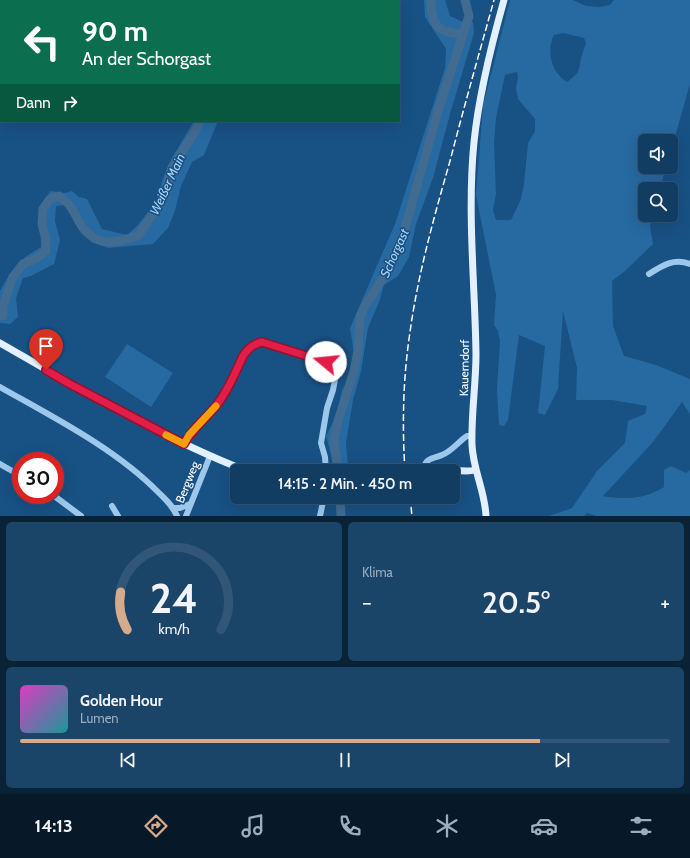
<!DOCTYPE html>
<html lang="de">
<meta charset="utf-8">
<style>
:root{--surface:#123d63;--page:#1b4469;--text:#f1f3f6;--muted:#9caebe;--line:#315678;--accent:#d6ab8b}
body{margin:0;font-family:Cabin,sans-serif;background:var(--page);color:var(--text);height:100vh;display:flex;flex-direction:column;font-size:15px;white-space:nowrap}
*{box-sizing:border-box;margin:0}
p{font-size:13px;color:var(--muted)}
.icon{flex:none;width:22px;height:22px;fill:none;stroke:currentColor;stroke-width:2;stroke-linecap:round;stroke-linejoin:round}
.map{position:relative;height:516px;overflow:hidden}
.side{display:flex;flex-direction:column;gap:6px;padding:6px;background:#0a2236;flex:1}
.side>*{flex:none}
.banner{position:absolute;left:0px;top:0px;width:400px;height:122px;box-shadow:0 4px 16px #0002,0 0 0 1px var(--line);background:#0b6e4f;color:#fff;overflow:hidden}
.buttons{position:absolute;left:638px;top:134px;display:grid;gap:8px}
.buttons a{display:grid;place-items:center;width:40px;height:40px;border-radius:6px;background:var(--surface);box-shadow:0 4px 16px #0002,0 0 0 1px var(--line);font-size:20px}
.speed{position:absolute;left:12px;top:452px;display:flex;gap:8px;font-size:20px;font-weight:700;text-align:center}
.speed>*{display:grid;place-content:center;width:52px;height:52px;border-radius:50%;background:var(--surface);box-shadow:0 4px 16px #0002,0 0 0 1px var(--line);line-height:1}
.speed .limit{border:6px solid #d22;background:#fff;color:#111}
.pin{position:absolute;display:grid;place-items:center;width:34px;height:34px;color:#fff;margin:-41px -17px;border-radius:50% 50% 50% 0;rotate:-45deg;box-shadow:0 0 4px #0007}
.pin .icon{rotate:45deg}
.me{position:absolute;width:44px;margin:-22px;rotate:287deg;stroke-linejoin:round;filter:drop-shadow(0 0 3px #0008)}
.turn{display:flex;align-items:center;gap:14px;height:84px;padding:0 16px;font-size:18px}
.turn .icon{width:52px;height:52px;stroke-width:2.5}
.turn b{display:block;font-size:28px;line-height:34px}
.then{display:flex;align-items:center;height:38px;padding:0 16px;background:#0003;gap:8px;font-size:15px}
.big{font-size:30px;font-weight:600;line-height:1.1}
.side .card{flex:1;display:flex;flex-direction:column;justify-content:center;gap:6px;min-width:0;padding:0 14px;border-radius:6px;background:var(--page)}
.side .dial{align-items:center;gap:0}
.dial svg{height:104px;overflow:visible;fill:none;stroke:var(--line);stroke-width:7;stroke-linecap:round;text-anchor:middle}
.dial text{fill:var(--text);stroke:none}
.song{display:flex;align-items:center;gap:12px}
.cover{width:48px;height:48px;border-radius:6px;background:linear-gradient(135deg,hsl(310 70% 55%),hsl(180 70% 35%))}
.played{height:4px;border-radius:2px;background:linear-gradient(90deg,var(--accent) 80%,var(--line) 80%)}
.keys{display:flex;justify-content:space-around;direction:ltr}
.heat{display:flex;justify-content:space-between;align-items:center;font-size:22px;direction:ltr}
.side .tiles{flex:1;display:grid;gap:6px;grid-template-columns:1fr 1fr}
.card:last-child{grid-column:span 2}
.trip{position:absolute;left:230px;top:464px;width:230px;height:40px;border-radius:6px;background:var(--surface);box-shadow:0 4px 16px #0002,0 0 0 1px var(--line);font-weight:600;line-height:40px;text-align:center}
.dock{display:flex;height:64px;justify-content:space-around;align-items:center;background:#071828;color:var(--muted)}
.dock .icon{width:28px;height:28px}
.dock .active{color:var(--accent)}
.dock b{font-size:18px;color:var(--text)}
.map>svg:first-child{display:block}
.green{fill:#2769a1;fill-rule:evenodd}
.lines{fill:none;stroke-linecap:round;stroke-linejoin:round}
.stream{stroke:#8fc4ef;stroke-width:1.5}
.river{stroke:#416b90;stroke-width:9}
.minor{stroke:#9dc8ec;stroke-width:6}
.major{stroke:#e2f0ff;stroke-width:7}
.rail{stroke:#fff;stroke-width:1.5;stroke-dasharray:7 3;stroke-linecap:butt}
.route-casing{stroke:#92132f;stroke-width:10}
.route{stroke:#e11d48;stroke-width:7}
.slow{stroke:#f59e0b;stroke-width:7}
.labels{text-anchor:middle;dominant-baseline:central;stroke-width:3;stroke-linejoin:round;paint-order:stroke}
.street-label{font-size:12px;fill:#fff;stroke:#185184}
.water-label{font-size:13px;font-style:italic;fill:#a8d2f4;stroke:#185184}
</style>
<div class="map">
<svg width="690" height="516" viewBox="0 0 690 516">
<rect width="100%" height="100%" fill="#185184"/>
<!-- green -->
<path class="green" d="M424 0H445L450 16 463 22H473L474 33 450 114 433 178 416 224 409 257 398 276 384 285 379 302 368 328 361 372 353 400 346 443 348 467 347 471H335L326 436 337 414 342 390 348 380 354 354 350 328 395 224 445 68 446 49 425 17Z
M510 0H573L586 6 599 7 610 5 614 0H690V84L671 151V141H645V167H666L660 189H645V215H653L650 226 653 244 625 271 612 281 613 326 624 356 656 365 690 379V414L682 402 653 442 603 496C624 500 646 499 664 487V470L671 466 686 473 690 470V516H596L587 513 584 516H549L572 508 597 471 625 443 628 421 645 414 647 406 612 400H576L577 368 563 311 558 389 545 415 538 413 545 346 519 335 508 420 504 426 499 425 497 390 500 341 498 331 494 325 496 295 476 195 483 106ZM563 33 584 38 586 43C585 47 583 51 582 55 577 71 583 70 567 82 551 72 546 51 554 35ZM517 72 518 78 516 88 518 99 535 119V131L528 143 524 184 521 199 511 220H496L493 210 496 194 494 143 496 118 505 75Z
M194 121H218L204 155 192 162 181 186 175 211 168 228 153 244 108 248 91 242 65 205 56 206 55 221 60 240 54 264 31 276 23 278 16 298 18 317 10 324 0 323V291L9 275 25 257 41 247 40 209 50 191 65 193 72 191 79 197 87 199 102 229 127 235 137 226 156 202 163 178 172 158Z
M127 344 173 373 151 407 105 377Z"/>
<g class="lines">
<!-- stream -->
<path class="stream" d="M0 90H1"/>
<!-- river -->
<path class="river" d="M431 0C431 25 437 33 463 34
M246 1 247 0
M0 316H3V306L13 277 23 264 37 258 46 251V240L42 224 43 209 50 199 59 196C63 199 67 202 70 206 75 213 78 221 83 228 99 248 118 243 139 235 147 221 158 208 165 193 169 185 168 174 173 166 181 151 194 137 200 121
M338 471 334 440 338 421 354 371 358 351 360 317 365 306 385 275 403 235 438 111 469 16 465 0
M340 497 341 516"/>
<!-- minor -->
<path class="minor" d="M649 274C663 265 674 258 690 264
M0 387C53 417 116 449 158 492 166 500 173 506 177 516
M184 444 189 435 217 405 227 389 248 348 254 344 262 342 335 365 337 369 333 390 327 408 321 443 325 457 326 471
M0 464 21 476
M424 467C427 457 434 459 442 455 452 451 458 442 467 436H472
M53 495 81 516
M112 506 118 516
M174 508H180L190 504
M186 516 210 456
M320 516 324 497"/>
<!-- major -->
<path class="major" d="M0 343C80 389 160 437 247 471
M391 471C412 463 432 468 454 470 461 471 468 472 475 470
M486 516C485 491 473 470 472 445 471 415 476 384 476 354 475 284 467 212 474 142 479 94 491 46 504 0"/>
<!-- rail -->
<path class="rail" d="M405 471C402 425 403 378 410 332 418 274 434 217 450 161 464 107 479 54 494 0
M410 497 412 516"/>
</g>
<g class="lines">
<defs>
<path id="route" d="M46 370 68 383 184 444C192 429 205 419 216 406 228 391 235 373 243 356 248 348 253 344 262 342L326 362"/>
</defs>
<!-- route casing -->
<use href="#route" class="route-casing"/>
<!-- route -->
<use href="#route" class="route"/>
<!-- slow -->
<path class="slow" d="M166 435 184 444 189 435 216 406"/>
</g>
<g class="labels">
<!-- street labels -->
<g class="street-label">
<text transform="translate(464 368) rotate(-89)">Kauerndorf</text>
<text transform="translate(187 482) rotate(-68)">Bergweg</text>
</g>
<!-- water labels -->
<g class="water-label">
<text transform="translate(167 184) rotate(-65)">Weißer Main</text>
<text transform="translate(394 253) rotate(-66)">Schorgast</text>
</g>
</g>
</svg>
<div class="buttons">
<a><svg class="icon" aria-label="sound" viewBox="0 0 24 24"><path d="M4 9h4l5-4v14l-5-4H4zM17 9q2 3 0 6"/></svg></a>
<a><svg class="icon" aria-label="search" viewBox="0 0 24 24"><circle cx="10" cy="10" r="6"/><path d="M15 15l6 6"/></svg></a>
</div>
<div class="speed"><div class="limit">30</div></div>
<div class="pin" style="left:46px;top:370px;background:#d93025"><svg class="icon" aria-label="arrive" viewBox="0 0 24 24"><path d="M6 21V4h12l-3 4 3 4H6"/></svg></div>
<svg class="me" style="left:326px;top:362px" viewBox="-20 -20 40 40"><circle r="19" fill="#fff"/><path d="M0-13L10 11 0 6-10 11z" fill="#e11d48"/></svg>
<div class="trip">14:15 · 2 Min. · 450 m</div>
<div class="banner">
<div class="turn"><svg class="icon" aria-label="left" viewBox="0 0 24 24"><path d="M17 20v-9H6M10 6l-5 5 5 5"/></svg><div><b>90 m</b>An der Schorgast</div></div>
<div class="then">Dann<svg class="icon" aria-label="right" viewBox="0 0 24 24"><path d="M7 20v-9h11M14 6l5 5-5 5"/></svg></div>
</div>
</div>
<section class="side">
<div class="tiles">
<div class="card dial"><svg viewBox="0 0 100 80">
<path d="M14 69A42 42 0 1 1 86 69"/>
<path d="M14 69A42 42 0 0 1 9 40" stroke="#d6ab8b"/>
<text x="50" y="56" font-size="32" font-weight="700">24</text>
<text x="50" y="72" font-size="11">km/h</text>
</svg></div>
<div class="card"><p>Klima</p>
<div class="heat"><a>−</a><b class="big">20.5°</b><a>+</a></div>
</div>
<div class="card">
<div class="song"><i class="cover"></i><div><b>Golden Hour</b><p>Lumen</p></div></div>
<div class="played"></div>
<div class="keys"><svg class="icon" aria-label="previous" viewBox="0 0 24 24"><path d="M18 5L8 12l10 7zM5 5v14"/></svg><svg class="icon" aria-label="pause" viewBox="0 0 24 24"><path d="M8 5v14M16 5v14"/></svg><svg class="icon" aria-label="next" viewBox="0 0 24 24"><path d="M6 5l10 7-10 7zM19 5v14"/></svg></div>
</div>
</div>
</section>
<nav class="dock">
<b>14:13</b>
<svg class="icon active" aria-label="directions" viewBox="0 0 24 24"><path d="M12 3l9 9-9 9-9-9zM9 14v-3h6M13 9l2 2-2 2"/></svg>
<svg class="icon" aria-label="music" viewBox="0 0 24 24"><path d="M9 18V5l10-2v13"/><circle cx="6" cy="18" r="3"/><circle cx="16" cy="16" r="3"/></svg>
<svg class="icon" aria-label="phone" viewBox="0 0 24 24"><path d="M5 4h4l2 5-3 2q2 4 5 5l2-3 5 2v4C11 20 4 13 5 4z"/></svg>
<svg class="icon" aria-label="climate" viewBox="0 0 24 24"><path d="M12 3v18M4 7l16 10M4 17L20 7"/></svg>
<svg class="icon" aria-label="car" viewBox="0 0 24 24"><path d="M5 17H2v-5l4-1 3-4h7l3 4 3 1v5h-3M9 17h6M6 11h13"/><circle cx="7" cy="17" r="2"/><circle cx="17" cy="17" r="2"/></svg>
<svg class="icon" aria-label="filters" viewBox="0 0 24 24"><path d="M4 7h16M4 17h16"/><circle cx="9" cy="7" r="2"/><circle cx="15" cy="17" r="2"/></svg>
</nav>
